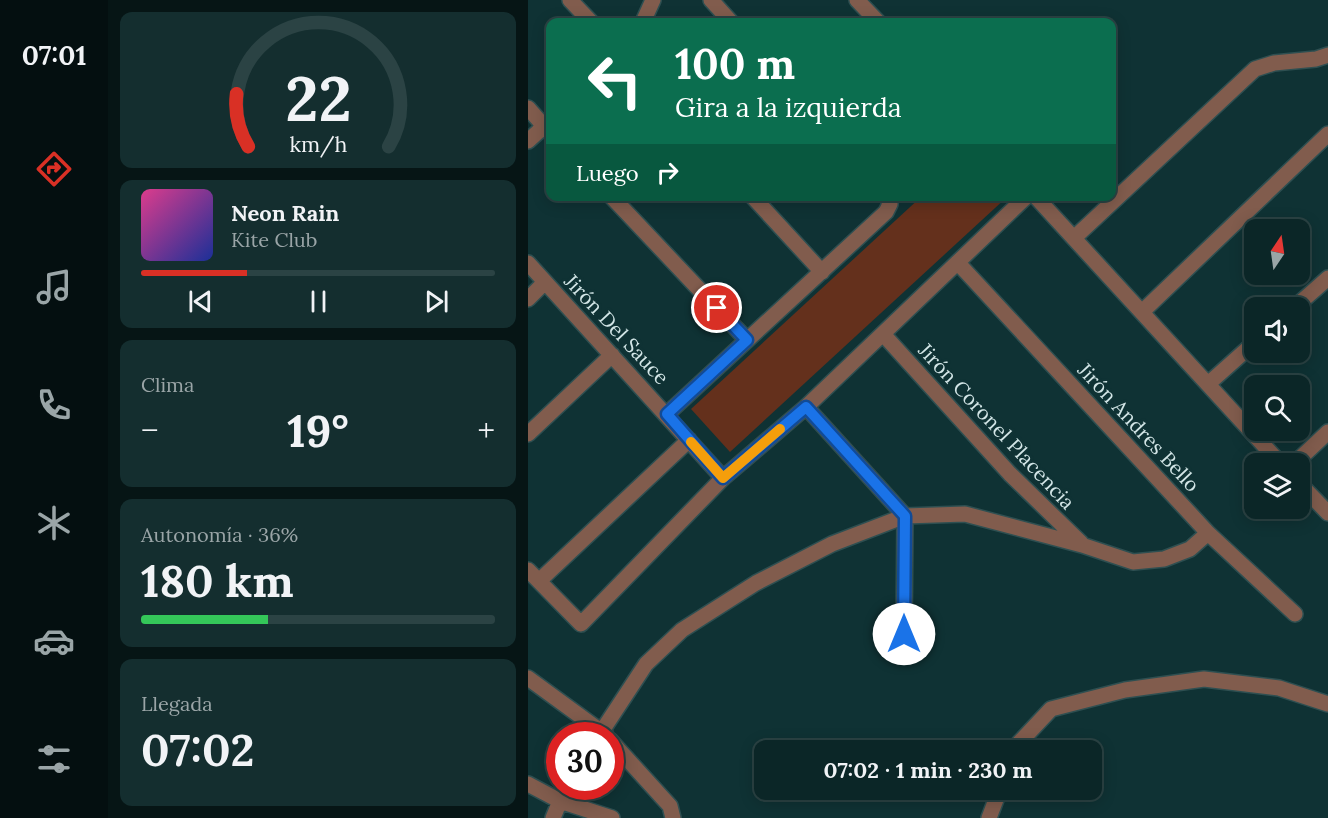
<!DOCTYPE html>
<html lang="es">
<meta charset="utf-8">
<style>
:root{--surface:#0b2627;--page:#142e2f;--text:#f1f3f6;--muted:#9aa5a7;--line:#2b4344;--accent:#d93025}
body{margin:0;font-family:Lora,serif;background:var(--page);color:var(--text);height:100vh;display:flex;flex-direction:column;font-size:22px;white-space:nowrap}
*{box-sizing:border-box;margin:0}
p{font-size:20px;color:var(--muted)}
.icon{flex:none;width:33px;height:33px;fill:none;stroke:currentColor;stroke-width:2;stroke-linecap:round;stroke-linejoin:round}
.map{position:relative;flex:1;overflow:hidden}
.panel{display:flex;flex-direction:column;gap:12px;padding:12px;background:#061515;width:420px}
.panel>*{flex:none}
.guide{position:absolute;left:18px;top:18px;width:570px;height:183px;border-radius:12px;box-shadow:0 3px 15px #0003,0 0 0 2px var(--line);background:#0b6e4f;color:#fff;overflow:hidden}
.needle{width:39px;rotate:13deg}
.fabs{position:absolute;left:716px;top:219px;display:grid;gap:12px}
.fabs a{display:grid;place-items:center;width:66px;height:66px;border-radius:12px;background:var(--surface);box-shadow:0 3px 15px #0003,0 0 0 2px var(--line);font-size:30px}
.speed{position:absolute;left:18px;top:722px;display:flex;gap:12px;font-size:30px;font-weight:700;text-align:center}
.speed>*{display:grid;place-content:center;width:78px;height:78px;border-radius:50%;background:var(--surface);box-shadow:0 3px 15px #0003,0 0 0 2px var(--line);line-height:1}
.speed .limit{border:9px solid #d22;background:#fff;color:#111}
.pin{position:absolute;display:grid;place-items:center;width:51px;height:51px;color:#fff;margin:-26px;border:3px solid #fff;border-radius:50%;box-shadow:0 2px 6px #0007}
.me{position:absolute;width:66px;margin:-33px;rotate:0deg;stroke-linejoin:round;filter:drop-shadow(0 0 4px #0008)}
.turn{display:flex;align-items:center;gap:21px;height:126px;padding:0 30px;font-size:27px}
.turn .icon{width:78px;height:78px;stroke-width:2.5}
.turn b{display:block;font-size:42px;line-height:51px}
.then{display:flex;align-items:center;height:57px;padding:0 30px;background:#0003;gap:12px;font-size:22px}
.big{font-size:45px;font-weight:700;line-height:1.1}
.panel .widget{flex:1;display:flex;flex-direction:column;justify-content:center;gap:9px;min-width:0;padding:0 21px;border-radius:12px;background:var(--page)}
.panel .dial{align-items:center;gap:0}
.dial svg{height:156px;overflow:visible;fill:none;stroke:var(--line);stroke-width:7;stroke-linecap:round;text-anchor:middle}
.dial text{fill:var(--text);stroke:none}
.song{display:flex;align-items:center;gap:18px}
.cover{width:72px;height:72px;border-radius:9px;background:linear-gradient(135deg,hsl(330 70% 55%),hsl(230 70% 35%))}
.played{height:6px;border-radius:3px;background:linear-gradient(90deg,var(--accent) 30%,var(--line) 30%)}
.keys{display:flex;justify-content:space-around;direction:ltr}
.heat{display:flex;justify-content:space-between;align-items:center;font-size:33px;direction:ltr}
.charge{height:9px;border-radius:4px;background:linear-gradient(90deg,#34c759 36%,var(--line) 0)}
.trip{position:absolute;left:226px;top:740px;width:348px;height:60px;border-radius:12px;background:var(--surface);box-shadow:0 3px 15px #0003,0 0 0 2px var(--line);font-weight:700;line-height:60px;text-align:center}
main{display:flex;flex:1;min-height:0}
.tab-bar{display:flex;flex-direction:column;width:108px;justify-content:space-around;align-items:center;background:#040f10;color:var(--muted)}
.tab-bar .icon{width:42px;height:42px}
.tab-bar .current{color:var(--accent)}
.tab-bar b{font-size:27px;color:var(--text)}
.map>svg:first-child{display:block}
.green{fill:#64301c}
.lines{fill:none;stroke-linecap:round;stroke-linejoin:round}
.minor-casing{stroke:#2e4f51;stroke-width:18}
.tertiary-casing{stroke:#2e4f51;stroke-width:18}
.minor{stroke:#815c4d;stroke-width:15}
.tertiary{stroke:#815c4d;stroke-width:15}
.route-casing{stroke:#114b97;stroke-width:15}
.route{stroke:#1a73e8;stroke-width:10}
.slow{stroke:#f59e0b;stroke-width:10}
.labels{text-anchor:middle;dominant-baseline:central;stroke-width:6;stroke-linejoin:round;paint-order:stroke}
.street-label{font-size:20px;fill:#d3e6e7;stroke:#0f3234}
</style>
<main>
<nav class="tab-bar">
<b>07:01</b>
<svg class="icon current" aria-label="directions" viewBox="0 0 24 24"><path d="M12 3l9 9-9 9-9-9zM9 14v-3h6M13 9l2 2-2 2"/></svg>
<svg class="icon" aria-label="music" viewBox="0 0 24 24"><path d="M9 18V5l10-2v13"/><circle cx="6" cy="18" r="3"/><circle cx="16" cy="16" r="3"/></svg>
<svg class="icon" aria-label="phone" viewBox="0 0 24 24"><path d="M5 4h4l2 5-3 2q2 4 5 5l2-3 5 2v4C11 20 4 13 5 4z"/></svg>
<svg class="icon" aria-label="climate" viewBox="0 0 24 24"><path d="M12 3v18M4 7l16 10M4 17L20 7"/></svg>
<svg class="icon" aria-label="car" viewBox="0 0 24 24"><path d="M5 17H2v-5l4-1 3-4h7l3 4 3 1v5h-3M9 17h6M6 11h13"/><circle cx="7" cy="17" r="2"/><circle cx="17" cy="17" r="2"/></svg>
<svg class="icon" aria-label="filters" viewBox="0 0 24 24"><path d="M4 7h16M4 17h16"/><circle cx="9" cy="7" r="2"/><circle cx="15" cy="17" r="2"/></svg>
</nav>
<section class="panel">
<div class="widget dial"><svg viewBox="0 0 100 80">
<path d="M14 69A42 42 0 1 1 86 69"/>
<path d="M14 69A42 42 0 0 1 8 42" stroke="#d93025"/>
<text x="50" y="56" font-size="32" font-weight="700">22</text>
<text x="50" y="72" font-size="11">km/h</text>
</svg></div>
<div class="widget">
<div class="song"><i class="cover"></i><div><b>Neon Rain</b><p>Kite Club</p></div></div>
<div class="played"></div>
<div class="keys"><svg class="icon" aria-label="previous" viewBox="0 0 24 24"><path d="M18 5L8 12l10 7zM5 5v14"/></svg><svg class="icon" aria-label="pause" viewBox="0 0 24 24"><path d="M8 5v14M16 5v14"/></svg><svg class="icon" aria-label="next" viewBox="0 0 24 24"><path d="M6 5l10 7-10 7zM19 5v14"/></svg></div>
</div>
<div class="widget"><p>Clima</p>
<div class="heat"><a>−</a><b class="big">19°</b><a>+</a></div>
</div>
<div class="widget"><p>Autonomía · 36%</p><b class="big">180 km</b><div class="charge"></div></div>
<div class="widget"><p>Llegada</p><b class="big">07:02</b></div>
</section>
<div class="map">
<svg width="800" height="818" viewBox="0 0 800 818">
<rect width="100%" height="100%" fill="#0f3234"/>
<!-- green -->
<path class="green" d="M394 196 479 197 202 452 163 409Z"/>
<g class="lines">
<defs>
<path id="minor" d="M42 0 63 22
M183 0 203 22
M329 0 350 22
M0 108 22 133
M83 196 219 340
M224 196 294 272
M507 196 753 464
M546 238 727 69 746 63 788 59 800 55
M0 263 195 478
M430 263 680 533 767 614
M0 299 17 282
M766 308 800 278
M615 311 800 134
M355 334 482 474 553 543
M680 384 726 343
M278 407 377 516 376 634
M139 414 358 212 362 204 359 196
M0 434 84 355
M766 464 800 432
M771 483 800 513
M0 570 53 624 195 478 278 407 499 196
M11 581 161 440
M0 678 78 735
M74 731 118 664 154 630 228 583 304 544 377 516 437 514 554 545 605 562 636 559 662 549 680 533
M82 740 142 806 145 818
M488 750 491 743 523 709 597 690 676 679 751 688 800 704
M0 784 32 801 84 818
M25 818 32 801
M461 818 472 789"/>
<path id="tertiary" d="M115 22 125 0
M0 141 22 121"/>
</defs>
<!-- minor casing -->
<use href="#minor" class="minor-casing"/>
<!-- tertiary casing -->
<use href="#tertiary" class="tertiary-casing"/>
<!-- minor -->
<use href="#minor" class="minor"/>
<!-- tertiary -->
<use href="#tertiary" class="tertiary"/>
</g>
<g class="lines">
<defs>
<path id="route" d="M189 308 219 340 139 414 195 478 278 407 377 516 376 634"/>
</defs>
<!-- route casing -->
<use href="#route" class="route-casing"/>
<!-- route -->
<use href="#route" class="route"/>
<!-- slow -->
<path class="slow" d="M163 442 195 478 252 429"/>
</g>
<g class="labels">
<!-- street labels -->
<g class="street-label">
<text transform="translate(89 329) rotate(47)">Jirón Del Sauce</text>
<text transform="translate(469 426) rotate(47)">Jirón Coronel Placencia</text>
<text transform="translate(611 427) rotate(47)">Jirón Andres Bello</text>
</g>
</g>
</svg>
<div class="fabs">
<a><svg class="needle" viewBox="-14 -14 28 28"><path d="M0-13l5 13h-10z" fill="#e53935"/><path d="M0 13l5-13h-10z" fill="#9aa5a7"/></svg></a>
<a><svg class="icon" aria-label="sound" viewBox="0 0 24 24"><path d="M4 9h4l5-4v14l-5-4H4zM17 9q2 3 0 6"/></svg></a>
<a><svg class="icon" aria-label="search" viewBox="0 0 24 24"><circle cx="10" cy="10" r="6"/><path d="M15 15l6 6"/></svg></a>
<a><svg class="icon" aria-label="layers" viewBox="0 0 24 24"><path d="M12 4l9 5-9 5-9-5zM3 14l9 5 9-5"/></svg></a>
</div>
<div class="speed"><div class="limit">30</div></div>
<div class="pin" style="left:189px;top:308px;background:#d93025"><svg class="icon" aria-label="arrive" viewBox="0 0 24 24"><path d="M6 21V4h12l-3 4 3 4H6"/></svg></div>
<svg class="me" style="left:376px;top:634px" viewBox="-20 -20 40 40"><circle r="19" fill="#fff"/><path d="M0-13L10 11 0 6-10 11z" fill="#1a73e8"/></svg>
<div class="trip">07:02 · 1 min · 230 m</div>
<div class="guide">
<div class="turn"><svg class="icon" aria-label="left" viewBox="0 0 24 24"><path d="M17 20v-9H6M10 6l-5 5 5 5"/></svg><div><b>100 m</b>Gira a la izquierda</div></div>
<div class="then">Luego<svg class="icon" aria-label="right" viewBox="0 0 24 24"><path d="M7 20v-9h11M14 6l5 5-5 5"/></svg></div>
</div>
</div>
</main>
